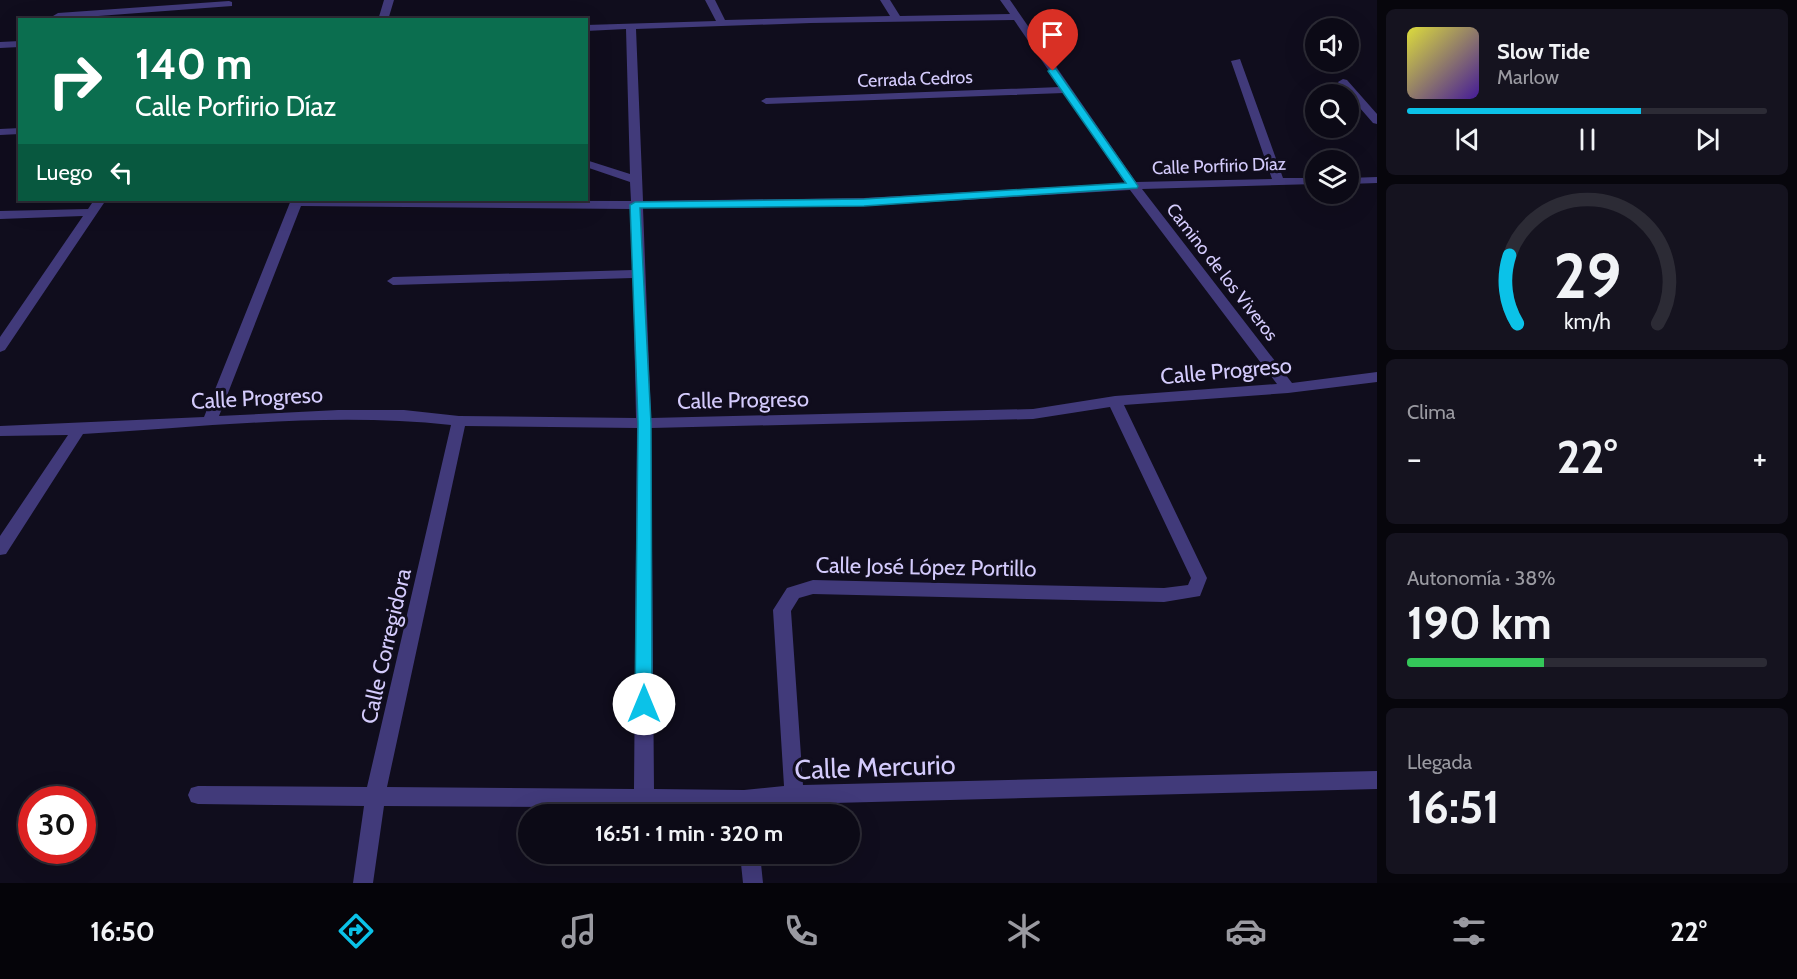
<!DOCTYPE html>
<html lang="es">
<meta charset="utf-8">
<style>
:root{--surface:#0c0a16;--page:#15131f;--text:#f1f3f6;--muted:#9a9aa1;--line:#2c2b35;--accent:#0bc2e8}
body{margin:0;font-family:Cabin,sans-serif;background:var(--page);color:var(--text);height:100vh;display:flex;flex-direction:column;font-size:22px;white-space:nowrap}
*{box-sizing:border-box;margin:0}
p{font-size:20px;color:var(--muted)}
.icon{flex:none;width:33px;height:33px;fill:none;stroke:currentColor;stroke-width:2;stroke-linecap:round;stroke-linejoin:round}
.map{position:relative;flex:1;overflow:hidden}
.side{display:flex;flex-direction:column;gap:9px;padding:9px;background:#07060c;width:420px}
.side>*{flex:none}
.banner{position:absolute;left:18px;top:18px;width:570px;height:183px;border-radius:0px;box-shadow:0 6px 24px #0002,0 0 0 2px var(--line);background:#0b6e4f;color:#fff;overflow:hidden}
.controls{position:absolute;left:1305px;top:18px;display:grid;gap:12px}
.controls a{display:grid;place-items:center;width:54px;height:54px;border-radius:50%;background:var(--surface);box-shadow:0 6px 24px #0002,0 0 0 2px var(--line);font-size:30px}
.speed{position:absolute;left:18px;top:786px;display:flex;gap:12px;font-size:30px;font-weight:700;text-align:center}
.speed>*{display:grid;place-content:center;width:78px;height:78px;border-radius:50%;background:var(--surface);box-shadow:0 6px 24px #0002,0 0 0 2px var(--line);line-height:1}
.speed .limit{border:9px solid #d22;background:#fff;color:#111}
.pin{position:absolute;display:grid;place-items:center;width:51px;height:51px;color:#fff;margin:-62px -26px;border-radius:50% 50% 50% 0;rotate:-45deg;box-shadow:0 0 6px #0007}
.pin .icon{rotate:45deg}
.me{position:absolute;width:66px;margin:-33px;rotate:0deg;stroke-linejoin:round;filter:drop-shadow(0 0 4px #0008)}
.turn{display:flex;align-items:center;gap:21px;height:126px;padding:0 18px;font-size:27px}
.turn .icon{width:78px;height:78px;stroke-width:2.5}
.turn b{display:block;font-size:42px;line-height:51px}
.then{display:flex;align-items:center;height:57px;padding:0 18px;background:#0003;gap:12px;font-size:22px}
.big{font-size:45px;font-weight:800;line-height:1.1}
.side .widget{flex:1;display:flex;flex-direction:column;justify-content:center;gap:9px;min-width:0;padding:0 21px;border-radius:9px;background:var(--page)}
.side .dial{align-items:center;gap:0}
.dial svg{height:156px;overflow:visible;fill:none;stroke:var(--line);stroke-width:7;stroke-linecap:round;text-anchor:middle}
.dial text{fill:var(--text);stroke:none}
.song{display:flex;align-items:center;gap:18px}
.cover{width:72px;height:72px;border-radius:9px;background:linear-gradient(135deg,hsl(60 70% 55%),hsl(260 70% 35%))}
.played{height:6px;border-radius:3px;background:linear-gradient(90deg,var(--accent) 65%,var(--line) 65%)}
.keys{display:flex;justify-content:space-around;direction:ltr}
.heat{display:flex;justify-content:space-between;align-items:center;font-size:33px;direction:ltr}
.charge{height:9px;border-radius:4px;background:linear-gradient(90deg,#34c759 38%,var(--line) 0)}
.trip{position:absolute;left:518px;top:804px;width:342px;height:60px;border-radius:30px;background:var(--surface);box-shadow:0 6px 24px #0002,0 0 0 2px var(--line);font-weight:800;line-height:60px;text-align:center}
.tabs{display:flex;height:96px;justify-content:space-around;align-items:center;background:#050409;color:var(--muted)}
.tabs .icon{width:42px;height:42px}
.tabs .active{color:var(--accent)}
.tabs b{font-size:27px;color:var(--text)}
main{display:flex;flex:1;min-height:0}
.map>svg:first-child{display:block}
.lines{fill:none;stroke-linecap:round;stroke-linejoin:round}
.minor{fill:#413a7a;fill-rule:evenodd}
.route{fill:#0bc2e8;stroke:#077e97;stroke-width:1.5}
.labels{text-anchor:middle;dominant-baseline:central;stroke-width:6;stroke-linejoin:round;paint-order:stroke}
.far-street-label{font-size:18px;fill:#d4cbfc;stroke:#100d1d}
.street-label{font-size:22px;fill:#d4cbfc;stroke:#100d1d}
.near-street-label{font-size:27px;fill:#d4cbfc;stroke:#100d1d}
</style>
<main>
<div class="map">
<svg width="1377" height="883" viewBox="0 0 1377 883">
<rect width="100%" height="100%" fill="#100d1d"/>
<g class="lines">
<!-- minor -->
<path class="minor" d="M384 0H394L388 20H378Z
M705 0H715L725 20 890 16 880 0H890L900 16 1010 14 1000 0H1010L1136 182 1272 179 1231 61 1240 59 1283 178H1316V184L1142 189 1292 383 1377 372V382L1288 393 1124 405 1207 578 1200 596 1164 602 813 594 799 598 791 611 803 785 1377 771V789L794 804 744 808 384 806 373 883H353L364 806 198 804 191 802 188 795 191 788 198 786 367 787 451 425C331 412 204 427 83 434L6 554 0 555V536L68 435 0 436V426L204 417 291 200 631 201 630 182 586 167V160L630 174 626 29 586 31V25L716 21ZM1014 20 1060 87 766 98 761 101 766 104 1064 93 1125 183 864 198 643 201 636 29 811 23ZM1130 190 1277 384 1115 396 1033 409 651 418 643 208 864 206ZM301 206 631 209 633 270 393 277 387 281 393 285 633 278 636 418 459 416 404 410H338L219 416ZM1110 407 1191 578 1188 585 1164 588 813 580 787 588 773 610 784 786 744 790 654 789 651 428 1033 419ZM465 426 637 428 634 789 387 787Z
M229 1 232 2V6L58 19 53 16 58 13Z
M20 41V47L0 48V42Z
M1343 79 1347 80 1377 114V124L1373 123 1339 84 1338 82Z
M20 128V134L0 135V129Z
M1377 177V183L1348 184V178Z
M94 200H106L5 350 0 352V337L83 216 0 219V211L88 209Z
M740 854H760L763 883H743Z"/>
</g>
<!-- route -->
<path class="route" d="M1050 69H1056L1138 186 1137 188 864 206 640 208 651 423 652 704 650 709 644 711 638 709 635 704 638 423 630 205 635 202 864 199 1126 183 1048 71Z"/>
<g class="labels">
<!-- far-street labels -->
<g class="far-street-label">
<text transform="translate(915 79) rotate(-2)">Cerrada Cedros</text>
<text transform="translate(1219 166) rotate(-2)">Calle Porfirio Díaz</text>
<text transform="translate(1222 272) rotate(52)">Camino de los Viveros</text>
</g>
<!-- street labels -->
<g class="street-label">
<text transform="translate(1226 371) rotate(-5)">Calle Progreso</text>
<text transform="translate(257 398) rotate(-3)">Calle Progreso</text>
<text transform="translate(743 400) rotate(-1)">Calle Progreso</text>
<text transform="translate(926 567) rotate(1)">Calle José López Portillo</text>
<text transform="translate(386 646) rotate(-77)">Calle Corregidora</text>
</g>
<!-- near-street labels -->
<g class="near-street-label">
<text transform="translate(875 767) rotate(-2)">Calle Mercurio</text>
</g>
</g>
</svg>
<div class="controls">
<a><svg class="icon" aria-label="sound" viewBox="0 0 24 24"><path d="M4 9h4l5-4v14l-5-4H4zM17 9q2 3 0 6"/></svg></a>
<a><svg class="icon" aria-label="search" viewBox="0 0 24 24"><circle cx="10" cy="10" r="6"/><path d="M15 15l6 6"/></svg></a>
<a><svg class="icon" aria-label="layers" viewBox="0 0 24 24"><path d="M12 4l9 5-9 5-9-5zM3 14l9 5 9-5"/></svg></a>
</div>
<div class="speed"><div class="limit">30</div></div>
<div class="pin" style="left:1053px;top:71px;background:#d93025"><svg class="icon" aria-label="arrive" viewBox="0 0 24 24"><path d="M6 21V4h12l-3 4 3 4H6"/></svg></div>
<svg class="me" style="left:644px;top:704px" viewBox="-20 -20 40 40"><circle r="19" fill="#fff"/><path d="M0-13L10 11 0 6-10 11z" fill="#0bc2e8"/></svg>
<div class="trip">16:51 · 1 min · 320 m</div>
<div class="banner">
<div class="turn"><svg class="icon" aria-label="right" viewBox="0 0 24 24"><path d="M7 20v-9h11M14 6l5 5-5 5"/></svg><div><b>140 m</b>Calle Porfirio Díaz</div></div>
<div class="then">Luego<svg class="icon" aria-label="left" viewBox="0 0 24 24"><path d="M17 20v-9H6M10 6l-5 5 5 5"/></svg></div>
</div>
</div>
<section class="side">
<div class="widget">
<div class="song"><i class="cover"></i><div><b>Slow Tide</b><p>Marlow</p></div></div>
<div class="played"></div>
<div class="keys"><svg class="icon" aria-label="previous" viewBox="0 0 24 24"><path d="M18 5L8 12l10 7zM5 5v14"/></svg><svg class="icon" aria-label="pause" viewBox="0 0 24 24"><path d="M8 5v14M16 5v14"/></svg><svg class="icon" aria-label="next" viewBox="0 0 24 24"><path d="M6 5l10 7-10 7zM19 5v14"/></svg></div>
</div>
<div class="widget dial"><svg viewBox="0 0 100 80">
<path d="M14 69A42 42 0 1 1 86 69"/>
<path d="M14 69A42 42 0 0 1 10 34" stroke="#0bc2e8"/>
<text x="50" y="56" font-size="32" font-weight="700">29</text>
<text x="50" y="72" font-size="11">km/h</text>
</svg></div>
<div class="widget"><p>Clima</p>
<div class="heat"><a>−</a><b class="big">22°</b><a>+</a></div>
</div>
<div class="widget"><p>Autonomía · 38%</p><b class="big">190 km</b><div class="charge"></div></div>
<div class="widget"><p>Llegada</p><b class="big">16:51</b></div>
</section>
</main>
<nav class="tabs">
<b>16:50</b>
<svg class="icon active" aria-label="directions" viewBox="0 0 24 24"><path d="M12 3l9 9-9 9-9-9zM9 14v-3h6M13 9l2 2-2 2"/></svg>
<svg class="icon" aria-label="music" viewBox="0 0 24 24"><path d="M9 18V5l10-2v13"/><circle cx="6" cy="18" r="3"/><circle cx="16" cy="16" r="3"/></svg>
<svg class="icon" aria-label="phone" viewBox="0 0 24 24"><path d="M5 4h4l2 5-3 2q2 4 5 5l2-3 5 2v4C11 20 4 13 5 4z"/></svg>
<svg class="icon" aria-label="climate" viewBox="0 0 24 24"><path d="M12 3v18M4 7l16 10M4 17L20 7"/></svg>
<svg class="icon" aria-label="car" viewBox="0 0 24 24"><path d="M5 17H2v-5l4-1 3-4h7l3 4 3 1v5h-3M9 17h6M6 11h13"/><circle cx="7" cy="17" r="2"/><circle cx="17" cy="17" r="2"/></svg>
<svg class="icon" aria-label="filters" viewBox="0 0 24 24"><path d="M4 7h16M4 17h16"/><circle cx="9" cy="7" r="2"/><circle cx="15" cy="17" r="2"/></svg>
<b>22°</b>
</nav>
